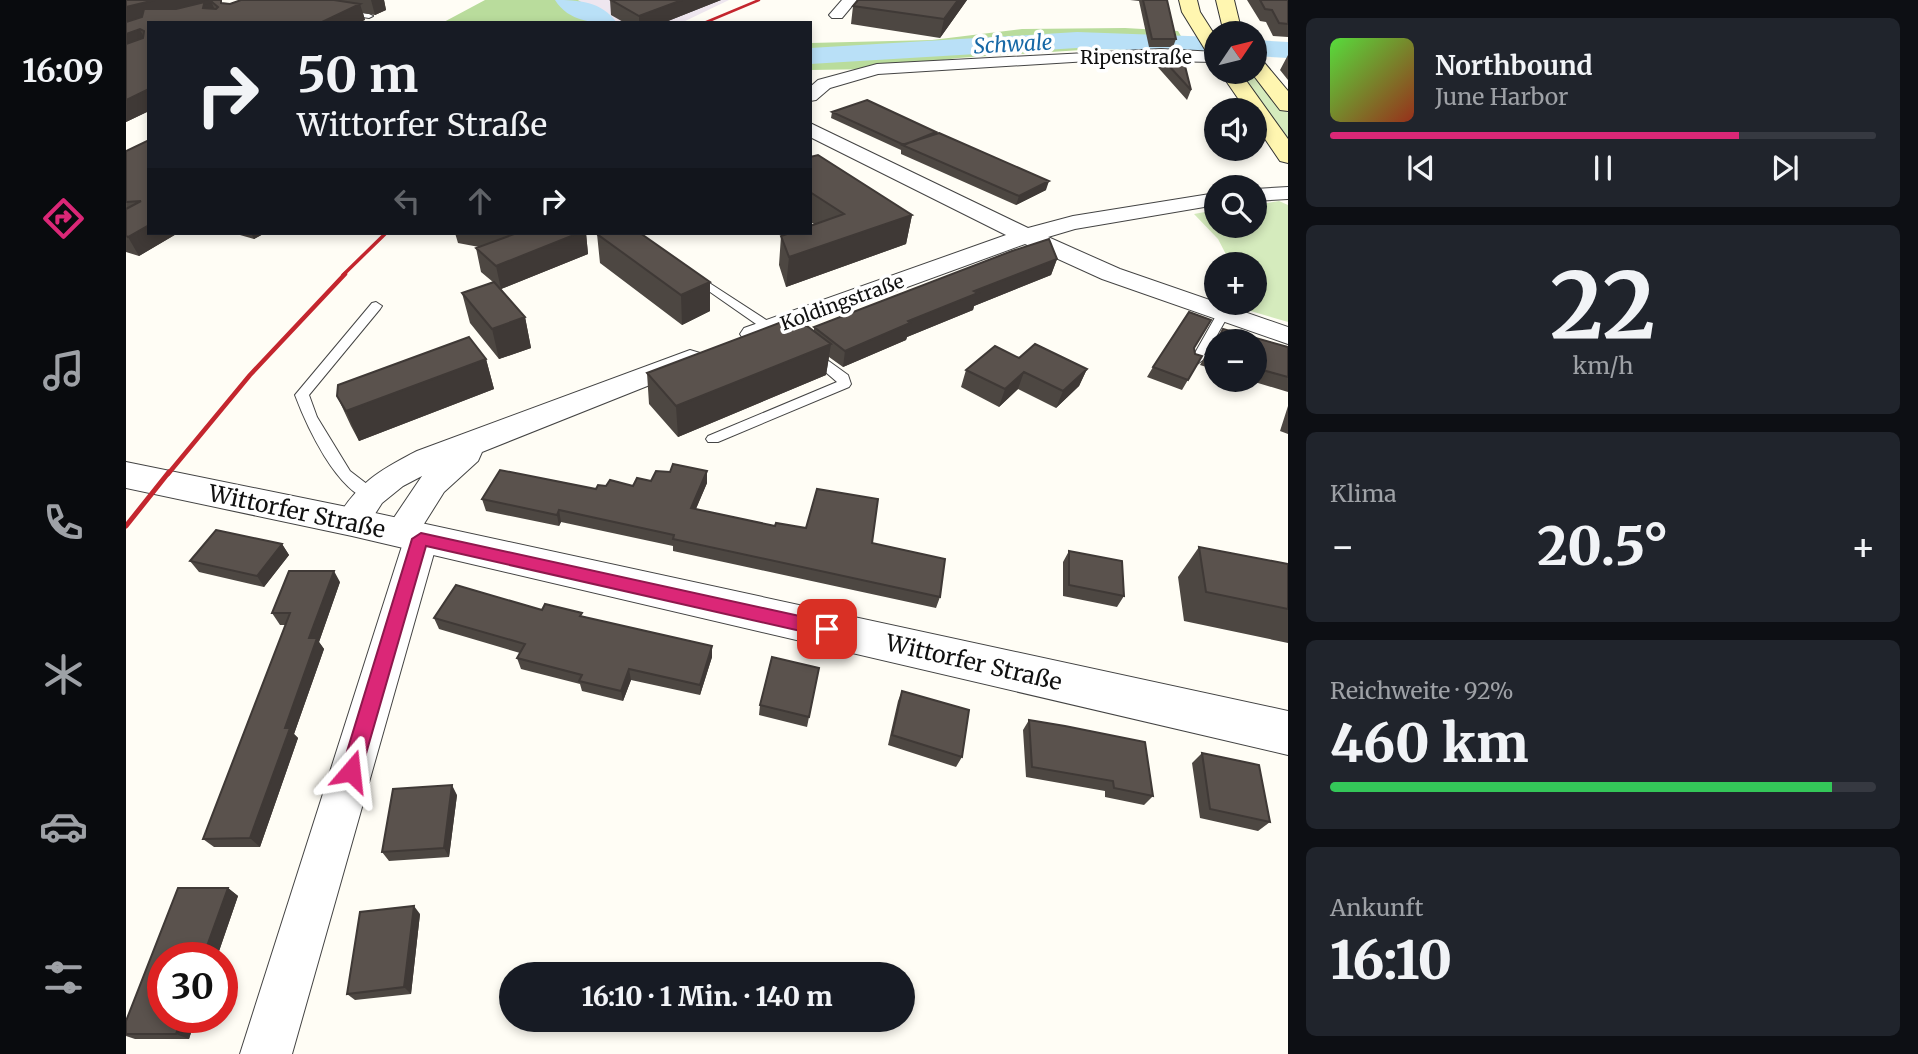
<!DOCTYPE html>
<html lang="de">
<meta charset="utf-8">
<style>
:root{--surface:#171b24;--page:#20242c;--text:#f1f3f6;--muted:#9ea1a6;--line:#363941;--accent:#db2777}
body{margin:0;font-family:Merriweather,serif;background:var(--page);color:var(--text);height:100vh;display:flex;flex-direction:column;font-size:26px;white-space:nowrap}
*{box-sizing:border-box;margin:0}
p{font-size:23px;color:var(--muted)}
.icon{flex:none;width:38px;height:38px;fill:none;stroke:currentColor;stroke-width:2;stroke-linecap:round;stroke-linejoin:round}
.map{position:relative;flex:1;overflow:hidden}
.sheet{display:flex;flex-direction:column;gap:18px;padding:18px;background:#0d0f14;width:630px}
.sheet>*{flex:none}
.hud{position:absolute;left:21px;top:21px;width:665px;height:214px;border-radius:0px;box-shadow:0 4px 10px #0003;background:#171b24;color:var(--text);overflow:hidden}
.needle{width:46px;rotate:55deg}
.controls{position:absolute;left:1078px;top:21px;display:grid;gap:14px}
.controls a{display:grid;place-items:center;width:63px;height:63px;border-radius:50%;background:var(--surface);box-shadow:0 4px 10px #0003;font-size:35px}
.speed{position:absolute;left:21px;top:942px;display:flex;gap:14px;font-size:35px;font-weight:700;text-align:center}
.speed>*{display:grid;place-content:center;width:91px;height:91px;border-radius:50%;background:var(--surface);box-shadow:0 4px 10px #0003;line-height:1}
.speed .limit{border:10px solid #d22;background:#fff;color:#111}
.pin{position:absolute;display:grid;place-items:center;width:60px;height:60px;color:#fff;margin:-30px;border-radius:14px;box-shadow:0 4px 10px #0006}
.me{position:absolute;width:77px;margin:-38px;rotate:17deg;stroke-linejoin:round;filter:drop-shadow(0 0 5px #0008)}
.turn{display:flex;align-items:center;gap:24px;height:147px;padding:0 35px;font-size:32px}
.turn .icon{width:91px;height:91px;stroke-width:2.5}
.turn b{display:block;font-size:49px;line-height:60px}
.lanes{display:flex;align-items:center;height:66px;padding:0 35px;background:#0003;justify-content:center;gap:35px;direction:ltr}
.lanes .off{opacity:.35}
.big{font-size:52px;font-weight:800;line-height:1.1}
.sheet .widget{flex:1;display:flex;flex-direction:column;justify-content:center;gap:10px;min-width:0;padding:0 24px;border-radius:10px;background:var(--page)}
.sheet .dial{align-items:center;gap:0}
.dial b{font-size:91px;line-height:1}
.song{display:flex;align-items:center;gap:21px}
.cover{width:84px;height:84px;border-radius:10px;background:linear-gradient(135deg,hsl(110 70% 55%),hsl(10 70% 35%))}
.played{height:7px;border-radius:4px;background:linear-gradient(90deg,var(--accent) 75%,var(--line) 75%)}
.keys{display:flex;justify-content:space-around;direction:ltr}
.heat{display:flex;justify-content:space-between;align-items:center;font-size:38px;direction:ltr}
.charge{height:10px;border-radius:5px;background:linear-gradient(90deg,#34c759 92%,var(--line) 0)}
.trip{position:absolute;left:373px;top:962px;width:416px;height:70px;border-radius:35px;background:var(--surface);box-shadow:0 4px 10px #0003;font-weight:800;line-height:70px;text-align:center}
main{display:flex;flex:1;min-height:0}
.menu{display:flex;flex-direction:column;width:126px;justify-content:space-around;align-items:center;background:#090b0e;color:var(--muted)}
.menu .icon{width:49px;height:49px}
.menu .on{color:var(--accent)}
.menu b{font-size:32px;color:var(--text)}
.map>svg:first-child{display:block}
.industrial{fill:#eee6ef}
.green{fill:#d5ebbd}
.forest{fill:#b9dc9c}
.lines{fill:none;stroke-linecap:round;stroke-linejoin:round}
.river{fill:#b9e0f7;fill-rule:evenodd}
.service-casing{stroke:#444;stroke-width:2}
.minor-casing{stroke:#444;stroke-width:2}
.tertiary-casing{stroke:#444;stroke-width:2}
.secondary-casing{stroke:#333;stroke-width:2}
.service{fill:#fff;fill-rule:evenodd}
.minor{fill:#fff;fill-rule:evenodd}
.tertiary{fill:#fff;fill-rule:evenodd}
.secondary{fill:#fff6b0;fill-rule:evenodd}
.rail-far3{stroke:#c4262e;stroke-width:2.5}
.rail-far2{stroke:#c4262e;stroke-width:3.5}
.rail-far1{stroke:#c4262e;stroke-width:4.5}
.rail{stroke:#c4262e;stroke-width:5}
.wall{fill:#4d4742}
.shaded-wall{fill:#3f3936}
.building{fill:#5a524d;stroke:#3f3936;stroke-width:2;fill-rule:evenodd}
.route{fill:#db2777;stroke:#8e194d;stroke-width:2}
.labels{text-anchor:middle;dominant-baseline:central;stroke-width:7;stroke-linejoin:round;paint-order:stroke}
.far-street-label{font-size:19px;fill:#111;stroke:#fff}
.far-water-label{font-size:21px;font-style:italic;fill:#1768a6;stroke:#fff}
.street-label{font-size:23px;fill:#111;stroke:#fff}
</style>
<main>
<nav class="menu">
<b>16:09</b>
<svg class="icon on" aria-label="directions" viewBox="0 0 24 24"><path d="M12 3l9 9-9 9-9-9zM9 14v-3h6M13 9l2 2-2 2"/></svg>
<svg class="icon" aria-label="music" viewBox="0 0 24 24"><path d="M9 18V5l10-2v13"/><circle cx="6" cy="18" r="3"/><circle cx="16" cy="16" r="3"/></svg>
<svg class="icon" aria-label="phone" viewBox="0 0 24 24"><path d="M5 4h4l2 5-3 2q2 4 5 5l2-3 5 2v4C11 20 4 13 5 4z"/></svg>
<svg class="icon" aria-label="climate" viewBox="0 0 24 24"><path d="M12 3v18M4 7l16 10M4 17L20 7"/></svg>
<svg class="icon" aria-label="car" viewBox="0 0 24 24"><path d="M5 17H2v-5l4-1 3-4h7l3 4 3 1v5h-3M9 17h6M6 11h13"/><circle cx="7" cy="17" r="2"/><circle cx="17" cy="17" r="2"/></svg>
<svg class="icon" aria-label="filters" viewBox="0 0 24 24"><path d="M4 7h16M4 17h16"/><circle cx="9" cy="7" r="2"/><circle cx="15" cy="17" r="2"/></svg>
</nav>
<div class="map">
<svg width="1162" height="1054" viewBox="0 0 1162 1054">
<rect width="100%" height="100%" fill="#fffdf5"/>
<!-- industrial -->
<path class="industrial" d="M452 0H603L555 23H488Z"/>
<!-- green -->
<path class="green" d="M1129 71 1162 113V140L1112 72Z
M1153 201 1162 205V322L1097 303H1129V264H1105L1092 239 1068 214 1090 210V226H1129V205Z"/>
<!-- forest -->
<path class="forest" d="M359 0H452L488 23H316Z
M999 28 1052 31 1063 50 971 49 832 58 751 69 684 70V43L806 40 896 29Z"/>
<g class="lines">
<!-- river -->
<path class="river" d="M429 0C452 0 476 1 491 23 467 23 443 22 429 0Z
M951 32 1090 37V53L951 48 684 64V48Z
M1129 40 1162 42V58L1129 56Z"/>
<defs>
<path id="service" d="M214 10 243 14 247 16 243 18 217 14Z
M568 273 648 325V331H640L564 278 562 276Z
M250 302 256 306 254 309 183 395 191 417 224 471 250 491 253 495 245 501C210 490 181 427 169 395L246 303Z
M1097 310 1103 314 1077 360 1071 364 1066 363 1065 360 1091 314Z
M686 349 722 375 725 384 723 387 592 442H582L580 439 582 436 711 382 681 356V350Z"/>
<path id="minor" d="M716 0H731L716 18H706L703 15Z
M1035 49 1090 52V62L979 60 752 74 704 88 690 100 684 101V87L692 80 751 64Z
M684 123 902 228 947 216 1090 193V205L949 229 922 237 994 269 1162 327V344L976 279 899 244 636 340 627 342 618 340 614 334 618 328 880 235 684 137Z
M1162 187V199L1129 201V189Z
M564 350 574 353 578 359 574 365 356 452 352 461 318 492 296 527 307 530 312 539 166 1054H114L276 546 262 543 257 534 296 476 277 486 256 503 238 531 226 534 214 531 209 522C230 484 254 470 291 451Z"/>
<path id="tertiary" d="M0 462 226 508 1162 711V755L226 536 0 488Z"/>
<path id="secondary" d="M1053 0H1071L1074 12 1090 37V57L1083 55 1080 51 1056 12Z
M1090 0H1108L1116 33H1098Z
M1129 58 1136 60 1162 91V111L1154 110 1125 72H1129Z
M1094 72H1114L1162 139V163L1154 161 1129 124V110H1120Z"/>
</defs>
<!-- service casing -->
<use href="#service" class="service-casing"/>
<!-- minor casing -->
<use href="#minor" class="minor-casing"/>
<!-- tertiary casing -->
<use href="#tertiary" class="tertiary-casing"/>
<!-- secondary casing -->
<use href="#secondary" class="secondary-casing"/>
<!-- service -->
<use href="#service" class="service"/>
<!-- minor -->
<use href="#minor" class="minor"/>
<!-- tertiary -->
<use href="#tertiary" class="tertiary"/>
<!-- secondary -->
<use href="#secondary" class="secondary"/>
<!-- rail-far3 -->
<path class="rail-far3" d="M578 23 633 0"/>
<!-- rail-far2 -->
<path class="rail-far2" d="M217 275 260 233"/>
<!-- rail-far1 -->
<path class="rail-far1" d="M42 474 124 375 219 274"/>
<!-- rail -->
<path class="rail" d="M0 526 43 472"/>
</g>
<!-- wall -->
<path class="wall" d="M0 0 96 1H95L96 3 104 4 115 0H258L260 10 249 15 237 13 239 20 23 23V111L0 122Z
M484 0H595L537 23H499L485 15Z
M841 0 814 38 725 24 727 6Z
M1004 0H1041L1050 39 1047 47H1023L1013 1Z
M1121 0H1162V37L1147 36 1140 22 1134 21Z
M1032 54 1065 90 1061 100 1029 64Z
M1162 55V80L1154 70Z
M706 112 810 134 920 190 890 205 775 154V150L705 118Z
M0 151 23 233H52L13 256 0 252Z
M684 157 786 215 780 244 660 287 653 265 655 236 688 224 684 222Z
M107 233H139L128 239Z
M329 233H460L462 254 375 289 399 317 405 348 373 359 344 323 336 293 367 282 355 272 350 248 353 247 332 243Z
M471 234 584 311 556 325 474 263Z
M931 259 925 275 848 306 847 310 781 337 780 340 717 367 703 357 700 375 552 437 523 404 521 373 688 332V327Z
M1129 341 1162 347V392L1122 380H1129Z
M1090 342V370L1074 365 1080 354 1086 349Z
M1068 349 1069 354 1076 356 1056 390 1021 377 1027 367Z
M893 358 961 369 953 386 930 408 892 389 873 407 835 387 840 370Z
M360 359 368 389 233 441 225 426 211 396Z
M1162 406V434L1154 431Z
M525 481 581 483 570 509 649 526 746 543 814 597 810 608 547 551V546L435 522 433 526 360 511 356 499 470 489 480 486H507Z
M156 544 163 555 138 587 73 572 64 561Z
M1073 547 1162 564V643L1058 621 1052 577Z
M943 551 998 596 991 607 937 596V562Z
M214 582 193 642 198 649 168 734 172 738 134 847H88L77 839 160 625H154L146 613Z
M416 610 457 616 586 657 574 695 505 680 497 701 456 691 454 684 395 669 391 658 394 653 313 629 308 618Z
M693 668 681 727 633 715 634 705Z
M776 691 836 757 830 767 762 745 772 701Z
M903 720 1027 796 1018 805 979 797V791L900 777 897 730Z
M1076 753 1144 822 1132 831 1074 818 1066 763Z
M331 795 323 857 263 861 256 852Z
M52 888H102L112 896 91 957H37V1017H70L63 1039H9L0 1036V1021Z
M294 914 285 994 229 1000 221 994Z"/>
<!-- shaded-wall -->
<path class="shaded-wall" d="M29 0H96L95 1 101 14 95 1 86 3 92 18 0 25V7Z
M245 0H258L260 10 249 15Z
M556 0H595L537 23H513V16Z
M832 0H841L814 38 818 19Z
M234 4 239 20 233 23H194Z
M14 29 22 46 0 53V34Z
M23 89V111L0 122V100Z
M923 181 920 190 890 205 893 196Z
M786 215 780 244 660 287 663 257Z
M23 225V233H52L13 256 2 237Z
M125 233H139L128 239Z
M453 233H460L462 254 375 289 370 266Z
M931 259 925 275 848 306 847 310 781 337 780 340 717 367 719 351 848 291Z
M584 282V311L556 325 555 295Z
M399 317 405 348 373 359 366 329Z
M705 344 700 375 552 437 550 406Z
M360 359 368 389 233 441 220 411Z
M961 369 953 386 930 408 937 391Z
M898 372 892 389 873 407 879 389Z
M581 471V483L565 520V508Z
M433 510 435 522 433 526 431 515Z
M156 544 163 555 138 587 131 576Z
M208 571 214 582 193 642 198 649 168 734 172 738 134 847 124 838 159 728 183 638Z
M586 646V657L574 695V685Z
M503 669 505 680 497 701 495 691Z
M326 785 331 795 323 857 318 848Z
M102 888 112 896 91 957H77Z
M288 906 294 914 285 994 278 987Z
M56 1017H70L63 1039 50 1034Z"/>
<!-- building -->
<path class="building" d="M0 0H29L0 7Z
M87 0H95V3L104 4 115 0H208L234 4 194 23H23V89L0 100V44L17 38 18 31 14 29 0 34V22L16 17 18 9H50ZM86 2 92 7 90 9 77 8 78 4Z
M485 0H556L513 16Z
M732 0H832L818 19 727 6Z
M1017 0H1041L1050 39H1026Z
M1134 0H1162V24L1153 23 1146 10 1139 9Z
M1032 54H1056L1065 90Z
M741 100 810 132 778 145 706 112Z
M813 133 923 181 893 196 776 145Z
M23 140V225L2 237 0 236V209L15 201 0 202V151Z
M692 155 786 215 663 257 655 236 664 233H684V226L718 214 684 192V157Z
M391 233H453L370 266 350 248Z
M474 233H514L584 282 555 295 471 234Z
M923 239 931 259 848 291 852 293 782 321 784 323 719 351 688 327 886 251Z
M368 282 399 317 366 329 336 293Z
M1063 312 1085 320 1068 348 1069 354 1076 356 1062 380 1027 367Z
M669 317 705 344 550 406 521 373Z
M1097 329 1162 347V377L1129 368V341H1091Z
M343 337 360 359 220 411 211 396 212 385Z
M1090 342V356L1080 354 1086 349Z
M909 344 961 369 937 391 898 372 879 389 840 370 869 346 893 358Z
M547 464 581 471 565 508 649 526 650 523 680 528 691 489 752 499 746 543 819 559 814 597 547 539 548 535 433 510 431 515 356 499 374 470 470 489 472 485 480 486 484 480 507 486 511 478 525 481 530 471 544 472Z
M90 530 156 544 131 576 64 561Z
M1073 547 1162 564V609L1080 592Z
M943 551 996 561 998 596 943 585Z
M163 571H208L183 638H191L159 728H164L124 838 77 839 164 613H146Z
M330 585 416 610 419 604 456 613 454 616 586 646 574 685 503 669 495 691 453 681 456 675 391 658 399 644 308 618Z
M646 657 693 668 683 717 634 705Z
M776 691 843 710 836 757 766 735Z
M903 720 939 726 1019 742 1027 796 988 788 987 781 906 767Z
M1076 753 1133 765 1144 822 1084 809Z
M326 785 318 848 256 852 267 789Z
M52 888H102L77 957H37V1017H56L50 1034H0V1021Z
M288 906 278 987 221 994 234 912Z"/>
<!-- route -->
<path class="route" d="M295 533 701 622 707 624 710 629 707 635 701 637 300 546 235 771 232 777 225 780 218 777 215 771 286 539Z"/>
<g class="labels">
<!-- far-street labels -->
<g class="far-street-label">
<text x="1010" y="57">Ripenstraße</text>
<text transform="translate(716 302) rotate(-20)">Koldingstraße</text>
</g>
<!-- far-water labels -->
<g class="far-water-label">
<text transform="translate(887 44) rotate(-3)">Schwale</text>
</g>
<!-- street labels -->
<g class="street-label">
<text transform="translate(171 511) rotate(12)">Wittorfer Straße</text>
<text transform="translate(848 662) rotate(13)">Wittorfer Straße</text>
</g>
</g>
</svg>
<div class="controls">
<a><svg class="needle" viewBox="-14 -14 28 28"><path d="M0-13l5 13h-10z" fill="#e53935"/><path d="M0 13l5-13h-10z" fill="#9ea1a6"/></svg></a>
<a><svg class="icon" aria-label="sound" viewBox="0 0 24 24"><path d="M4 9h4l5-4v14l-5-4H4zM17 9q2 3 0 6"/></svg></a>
<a><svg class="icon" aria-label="search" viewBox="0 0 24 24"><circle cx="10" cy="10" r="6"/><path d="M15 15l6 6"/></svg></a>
<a>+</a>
<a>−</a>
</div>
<div class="speed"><div class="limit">30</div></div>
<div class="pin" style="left:701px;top:629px;background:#d93025"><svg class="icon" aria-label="arrive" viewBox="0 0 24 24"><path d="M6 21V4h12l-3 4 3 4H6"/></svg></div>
<svg class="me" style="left:225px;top:771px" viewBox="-20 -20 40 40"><path d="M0-17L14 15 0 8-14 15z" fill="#db2777" stroke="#fff" stroke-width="4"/></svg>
<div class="trip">16:10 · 1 Min. · 140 m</div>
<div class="hud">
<div class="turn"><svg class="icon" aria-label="right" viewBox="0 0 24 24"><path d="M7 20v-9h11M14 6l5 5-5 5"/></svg><div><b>50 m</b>Wittorfer Straße</div></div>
<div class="lanes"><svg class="icon off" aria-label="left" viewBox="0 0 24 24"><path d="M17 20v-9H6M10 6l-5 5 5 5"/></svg><svg class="icon off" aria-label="ahead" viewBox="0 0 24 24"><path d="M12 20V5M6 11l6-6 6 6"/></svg><svg class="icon" aria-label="right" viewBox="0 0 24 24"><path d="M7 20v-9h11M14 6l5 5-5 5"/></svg></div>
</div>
</div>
<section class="sheet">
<div class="widget">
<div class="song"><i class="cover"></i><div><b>Northbound</b><p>June Harbor</p></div></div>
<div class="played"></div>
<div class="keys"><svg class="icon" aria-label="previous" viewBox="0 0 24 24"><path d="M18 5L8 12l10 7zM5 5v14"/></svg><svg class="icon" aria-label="pause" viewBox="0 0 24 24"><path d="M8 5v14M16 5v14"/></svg><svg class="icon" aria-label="next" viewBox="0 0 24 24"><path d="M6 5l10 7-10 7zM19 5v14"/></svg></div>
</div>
<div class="widget dial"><b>22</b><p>km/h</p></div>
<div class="widget"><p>Klima</p>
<div class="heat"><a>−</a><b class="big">20.5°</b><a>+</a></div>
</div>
<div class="widget"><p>Reichweite · 92%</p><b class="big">460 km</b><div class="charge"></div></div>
<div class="widget"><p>Ankunft</p><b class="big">16:10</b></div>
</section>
</main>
